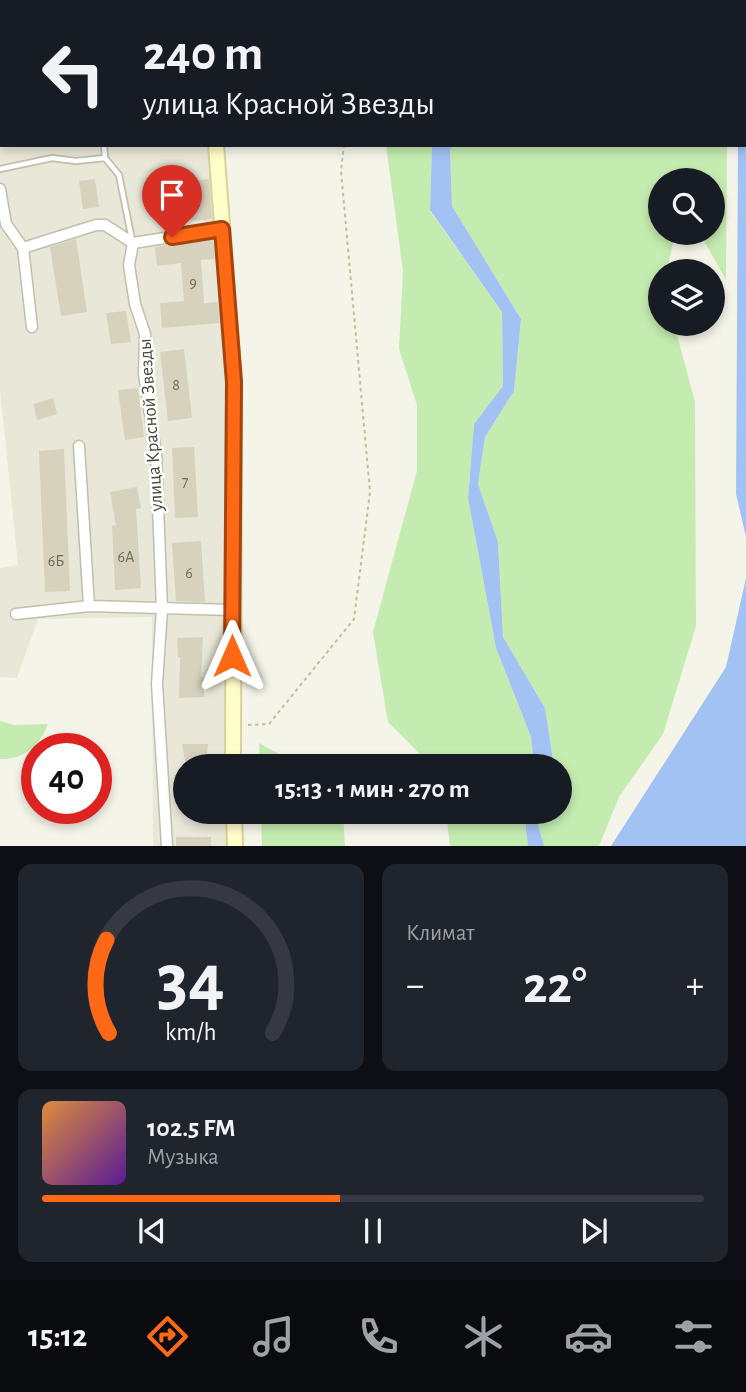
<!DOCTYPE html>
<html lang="ru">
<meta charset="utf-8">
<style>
:root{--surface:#171b24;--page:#20242c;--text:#f1f3f6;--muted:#9ea1a6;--line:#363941;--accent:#ff6916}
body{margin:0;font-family:"Alegreya Sans",sans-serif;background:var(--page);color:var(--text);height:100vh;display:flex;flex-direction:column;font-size:26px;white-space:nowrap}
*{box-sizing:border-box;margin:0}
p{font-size:23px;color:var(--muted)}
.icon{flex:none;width:38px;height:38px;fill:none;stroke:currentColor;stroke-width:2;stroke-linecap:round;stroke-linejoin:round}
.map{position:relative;height:846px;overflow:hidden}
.details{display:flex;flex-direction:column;gap:18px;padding:18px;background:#0d0f14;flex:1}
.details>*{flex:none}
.top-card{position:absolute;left:0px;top:0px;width:747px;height:147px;box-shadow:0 4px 10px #0003;background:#171b24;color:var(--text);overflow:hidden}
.fabs{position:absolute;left:648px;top:168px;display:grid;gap:14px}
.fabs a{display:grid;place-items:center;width:77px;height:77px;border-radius:50%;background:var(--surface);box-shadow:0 4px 10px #0003;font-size:35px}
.speed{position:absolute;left:21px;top:733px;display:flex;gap:14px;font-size:35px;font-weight:700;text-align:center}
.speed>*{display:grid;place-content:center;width:91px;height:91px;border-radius:50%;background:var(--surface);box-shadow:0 4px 10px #0003;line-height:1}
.speed .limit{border:10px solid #d22;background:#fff;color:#111}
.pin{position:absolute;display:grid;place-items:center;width:60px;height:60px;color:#fff;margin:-72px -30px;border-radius:50% 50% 50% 0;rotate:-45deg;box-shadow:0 0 7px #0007}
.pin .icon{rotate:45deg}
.me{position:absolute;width:77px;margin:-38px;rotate:0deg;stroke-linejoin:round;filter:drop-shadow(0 0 5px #0008)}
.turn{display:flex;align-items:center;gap:24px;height:147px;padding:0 28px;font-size:32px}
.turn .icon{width:91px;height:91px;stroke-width:2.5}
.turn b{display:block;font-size:49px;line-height:60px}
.big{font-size:52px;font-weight:700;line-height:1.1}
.details .tile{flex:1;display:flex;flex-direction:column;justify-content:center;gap:10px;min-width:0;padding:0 24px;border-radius:14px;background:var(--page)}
.details .dial{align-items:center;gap:0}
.dial svg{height:182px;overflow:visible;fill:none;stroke:var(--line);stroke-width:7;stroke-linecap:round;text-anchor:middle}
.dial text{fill:var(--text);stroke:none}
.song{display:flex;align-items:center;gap:21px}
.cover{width:84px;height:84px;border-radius:10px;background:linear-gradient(135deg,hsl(30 70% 55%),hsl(270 70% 35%))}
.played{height:7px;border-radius:4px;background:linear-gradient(90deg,var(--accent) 45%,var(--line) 45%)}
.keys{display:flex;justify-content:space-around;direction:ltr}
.heat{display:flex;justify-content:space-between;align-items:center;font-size:38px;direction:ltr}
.details .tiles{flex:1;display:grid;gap:18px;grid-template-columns:1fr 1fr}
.tile:last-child{grid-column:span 2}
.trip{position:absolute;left:173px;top:754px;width:399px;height:70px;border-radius:35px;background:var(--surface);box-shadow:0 4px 10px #0003;font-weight:700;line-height:70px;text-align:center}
.tab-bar{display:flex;height:112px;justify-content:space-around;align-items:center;background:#090b0e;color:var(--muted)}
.tab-bar .icon{width:49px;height:49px}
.tab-bar .on{color:var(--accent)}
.tab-bar b{font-size:32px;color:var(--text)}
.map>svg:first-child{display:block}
.residential{fill:#e9e7d7}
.green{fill:#c4ebb0}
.water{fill:#a3c2f4}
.building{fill:#d7d2be}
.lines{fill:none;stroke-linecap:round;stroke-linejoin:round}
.lane-casing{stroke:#c1beab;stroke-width:8}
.street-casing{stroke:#c1beab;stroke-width:13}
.secondary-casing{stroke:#d7d397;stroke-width:18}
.path{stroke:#c3bd9b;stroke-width:2;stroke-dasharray:3.5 3.5;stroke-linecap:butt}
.lane{stroke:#fff;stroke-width:4.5}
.street{stroke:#fff;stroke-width:10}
.secondary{stroke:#fffdc9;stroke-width:14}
.route-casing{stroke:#a6440e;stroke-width:18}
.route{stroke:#ff6916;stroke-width:12}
.labels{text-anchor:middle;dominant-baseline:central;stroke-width:5;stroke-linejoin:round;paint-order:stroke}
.number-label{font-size:16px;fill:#6c6959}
.street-label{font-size:19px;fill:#494637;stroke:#fff}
</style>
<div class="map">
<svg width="746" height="846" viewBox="0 0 746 846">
<rect width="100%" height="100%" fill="#f5f4e9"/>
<!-- residential -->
<path class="residential" d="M0 0 50 2H2V145H215L233 372 225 617 227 766H186V812H228L229 846H153L152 617 38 619 17 678 0 677V568L18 565 0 389Z"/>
<!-- green -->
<path class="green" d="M386 0H509L386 2Z
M524 0H724V2H524Z
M386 145H432L430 211 502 312 503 386 474 424 468 498 496 648 531 737 534 766H432L388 722 373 632 417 471V405L399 349 403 271Z
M453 145H727L726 280 704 241 676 233H712V180H660V233H675L667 271H660V324H674L695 402 696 626 663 734 619 797 599 846H544L537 821 541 812H560V766H554L545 708 503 637 498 542 478 484 485 437 514 391 521 319 452 206 450 150Z
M0 721 14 725 48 724C40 745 24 760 0 759Z
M259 743 301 766H260Z
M261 812H343L345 846H262Z
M446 812H528L525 821 528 846H450Z"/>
<!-- water -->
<path class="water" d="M740 0H746V537L736 494 738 145H746V2Z
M432 145H453L450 150 452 206 521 319 514 391 485 437 478 484 498 542 503 637 545 708 554 766H534L531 737 496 648 468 498 474 424 503 386 502 312 430 210Z
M746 578V846H611L726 667Z
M528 812H541L537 821 544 846H528L525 821Z"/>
<!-- building -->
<path class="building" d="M95 179 99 207 83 209 79 181Z
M209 179 212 219 191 221 187 182Z
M213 238 215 259 201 260 204 303 218 302 220 323 162 328 160 303 184 301 181 263 157 266 155 247Z
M76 239 87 312 61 316 50 247Z
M126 311 131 342 111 344 106 313Z
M184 349 192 418 168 421 160 352Z
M138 388 144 437 125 440 118 390Z
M53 398 57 414 37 420 33 404Z
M194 447 198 517 175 518 172 448Z
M64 449 70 591 45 592 39 451Z
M137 487 141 508 136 509 141 588 115 590 112 526 116 525 110 492Z
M201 541 205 602 176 601 172 543Z
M203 637 201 677H204V697L179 698 180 657H178L177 638Z
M182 744H208L206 766H186Z
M176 837H211V846H176Z"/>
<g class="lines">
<defs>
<path id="lane" d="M80 0 84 2
M105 0V2
M104 145 105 158
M0 169 52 158 76 161 105 158 119 175 132 240"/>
<path id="street" d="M0 189 6 224 23 248 32 327
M133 243 129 265 135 304 145 334 144 374 156 454 162 609 157 684 167 846
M23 248 96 225H105L133 243 222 229
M79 446 89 606
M16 614 89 606 232 610"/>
<path id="secondary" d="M216 0V2
M216 145 234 382 233 766
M234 812 235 846"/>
</defs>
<!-- lane casing -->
<use href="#lane" class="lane-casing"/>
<!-- street casing -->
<use href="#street" class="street-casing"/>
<!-- secondary casing -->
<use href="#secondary" class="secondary-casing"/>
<!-- path -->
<path class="path" d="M331 0 332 2
M248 725 269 724 354 619 370 492 341 171 344 145"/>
<!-- lane -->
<use href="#lane" class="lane"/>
<!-- street -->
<use href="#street" class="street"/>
<!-- secondary -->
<use href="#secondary" class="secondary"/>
</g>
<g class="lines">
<defs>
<path id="route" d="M172 237 222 229 234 382 232 656"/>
</defs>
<!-- route casing -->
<use href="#route" class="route-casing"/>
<!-- route -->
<use href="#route" class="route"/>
</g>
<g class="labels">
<!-- number labels -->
<g class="number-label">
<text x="193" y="283">9</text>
<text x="176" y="385">8</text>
<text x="185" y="482">7</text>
<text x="126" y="557">6А</text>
<text x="56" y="561">6Б</text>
<text x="189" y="573">6</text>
</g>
<!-- street labels -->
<g class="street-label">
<text transform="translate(151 425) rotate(-94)">улица Красной Звезды</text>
</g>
</g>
</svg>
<div class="fabs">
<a><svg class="icon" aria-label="search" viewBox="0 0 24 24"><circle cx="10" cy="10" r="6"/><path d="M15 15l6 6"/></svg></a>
<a><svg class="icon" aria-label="layers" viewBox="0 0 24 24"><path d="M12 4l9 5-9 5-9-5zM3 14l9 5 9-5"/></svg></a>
</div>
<div class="speed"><div class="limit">40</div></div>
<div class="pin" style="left:172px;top:237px;background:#d93025"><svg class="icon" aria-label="arrive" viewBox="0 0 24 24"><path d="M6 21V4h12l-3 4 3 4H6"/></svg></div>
<svg class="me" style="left:232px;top:656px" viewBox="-20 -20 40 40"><path d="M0-17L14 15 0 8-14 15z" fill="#ff6916" stroke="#fff" stroke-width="4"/></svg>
<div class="trip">15:13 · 1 мин · 270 m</div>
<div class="top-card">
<div class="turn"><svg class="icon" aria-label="left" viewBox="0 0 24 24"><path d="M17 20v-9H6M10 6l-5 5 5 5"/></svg><div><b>240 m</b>улица Красной Звезды</div></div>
</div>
</div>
<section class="details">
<div class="tiles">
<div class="tile dial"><svg viewBox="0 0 100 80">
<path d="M14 69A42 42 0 1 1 86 69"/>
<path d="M14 69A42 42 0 0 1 13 28" stroke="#ff6916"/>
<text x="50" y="56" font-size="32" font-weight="700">34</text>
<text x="50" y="72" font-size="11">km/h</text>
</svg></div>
<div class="tile"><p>Климат</p>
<div class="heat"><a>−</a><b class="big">22°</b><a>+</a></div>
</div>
<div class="tile">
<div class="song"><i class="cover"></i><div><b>102.5 FM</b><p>Музыка</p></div></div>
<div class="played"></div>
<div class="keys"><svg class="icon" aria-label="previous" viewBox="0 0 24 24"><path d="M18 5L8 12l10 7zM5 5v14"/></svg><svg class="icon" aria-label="pause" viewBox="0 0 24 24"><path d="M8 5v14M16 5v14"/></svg><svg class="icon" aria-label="next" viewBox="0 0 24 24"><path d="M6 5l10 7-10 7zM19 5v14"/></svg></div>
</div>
</div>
</section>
<nav class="tab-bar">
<b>15:12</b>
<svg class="icon on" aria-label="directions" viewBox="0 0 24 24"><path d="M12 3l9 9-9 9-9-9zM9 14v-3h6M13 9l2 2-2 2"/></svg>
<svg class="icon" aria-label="music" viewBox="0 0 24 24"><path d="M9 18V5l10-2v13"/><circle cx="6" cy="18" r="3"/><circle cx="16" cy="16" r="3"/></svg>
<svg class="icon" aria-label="phone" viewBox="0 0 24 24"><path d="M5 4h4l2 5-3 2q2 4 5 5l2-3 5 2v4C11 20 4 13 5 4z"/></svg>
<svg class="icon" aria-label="climate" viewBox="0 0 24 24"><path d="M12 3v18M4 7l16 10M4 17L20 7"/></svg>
<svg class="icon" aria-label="car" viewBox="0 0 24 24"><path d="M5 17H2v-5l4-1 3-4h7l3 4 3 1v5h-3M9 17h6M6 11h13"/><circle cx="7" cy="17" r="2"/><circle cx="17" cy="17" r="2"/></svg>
<svg class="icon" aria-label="filters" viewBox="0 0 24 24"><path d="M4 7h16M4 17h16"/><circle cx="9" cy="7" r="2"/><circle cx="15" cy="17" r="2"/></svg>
</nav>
